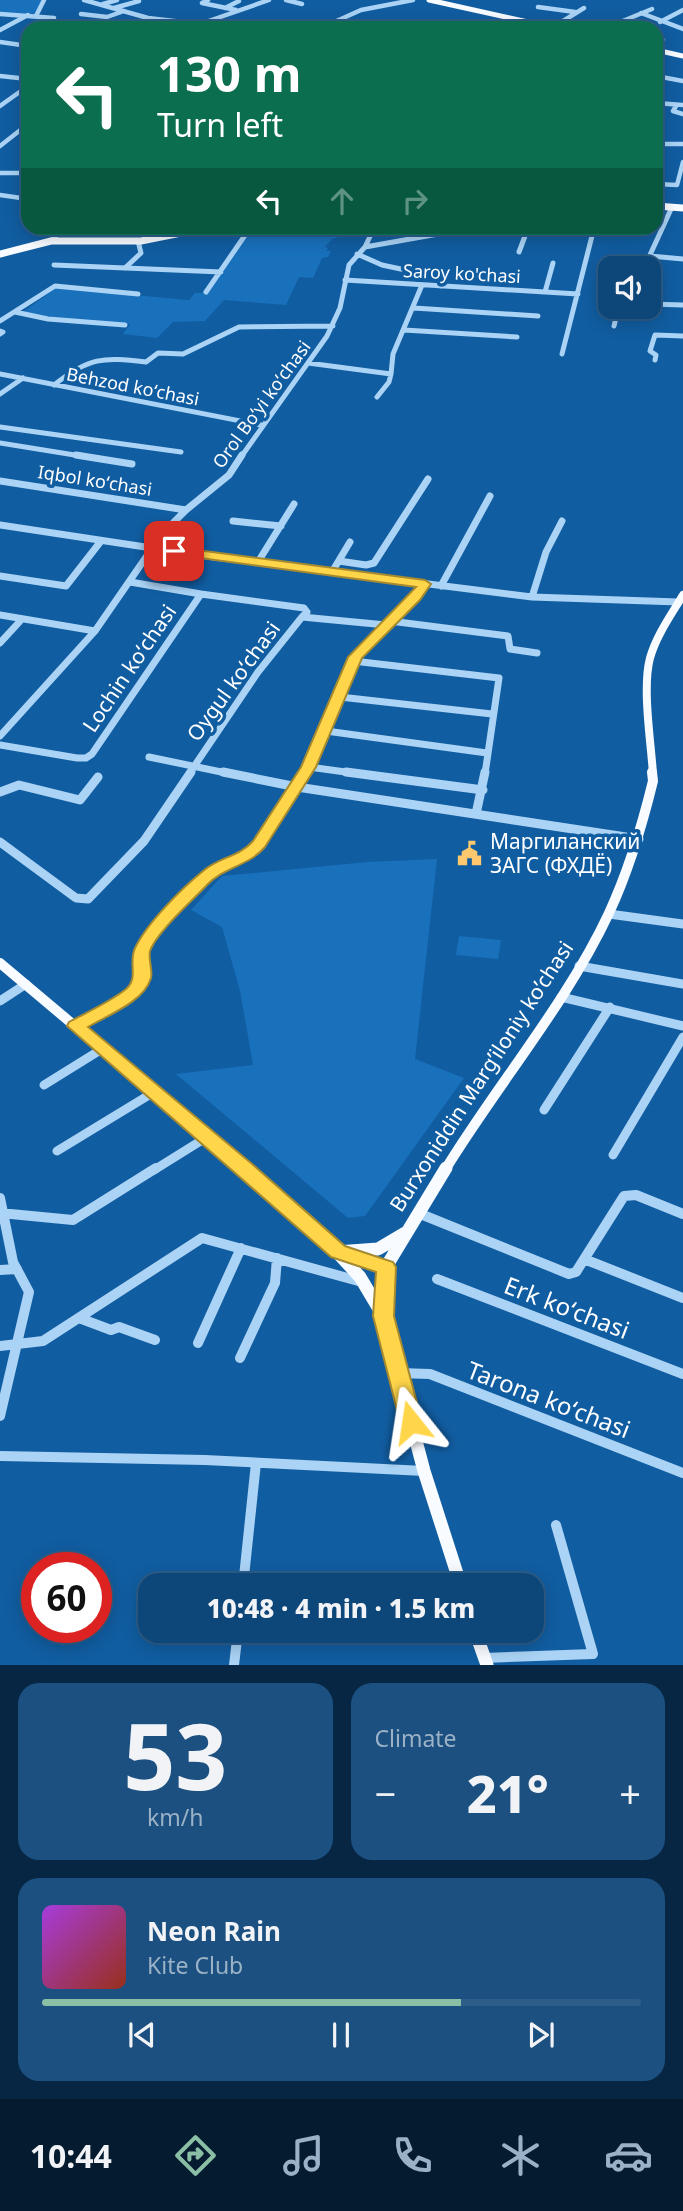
<!DOCTYPE html>
<meta charset="utf-8">
<style>
:root{--surface:#0d4679;--page:#1b5080;--text:#f1f3f6;--muted:#9ab1c6;--line:#2d5e8a;--accent:#8abfa5}
body{margin:0;font-family:"Noto Sans",sans-serif;background:var(--page);color:var(--text);height:100vh;display:flex;flex-direction:column;font-size:26px;white-space:nowrap}
*{box-sizing:border-box;margin:0}
p{font-size:23px;color:var(--muted)}
.icon{flex:none;width:38px;height:38px;fill:none;stroke:currentColor;stroke-width:2;stroke-linecap:round;stroke-linejoin:round}
.map{position:relative;height:1665px;overflow:hidden}
.sheet{display:flex;flex-direction:column;gap:18px;padding:18px;background:#072643;flex:1}
.sheet>*{flex:none}
.top-card{position:absolute;left:21px;top:21px;width:642px;height:214px;border-radius:21px;box-shadow:0 4px 18px #0003,0 0 0 2px var(--line);background:#0b6e4f;color:#fff;overflow:hidden}
.fabs{position:absolute;left:598px;top:256px;display:grid;gap:14px}
.fabs a{display:grid;place-items:center;width:63px;height:63px;border-radius:14px;background:var(--surface);box-shadow:0 4px 18px #0003,0 0 0 2px var(--line);font-size:35px}
.speed{position:absolute;left:21px;top:1552px;display:flex;gap:14px;font-size:35px;font-weight:700;text-align:center}
.speed>*{display:grid;place-content:center;width:91px;height:91px;border-radius:50%;background:var(--surface);box-shadow:0 4px 18px #0003,0 0 0 2px var(--line);line-height:1}
.speed .limit{border:10px solid #d22;background:#fff;color:#111}
.pin{position:absolute;display:grid;place-items:center;width:60px;height:60px;color:#fff;margin:-30px;border-radius:14px;box-shadow:0 4px 10px #0006}
.me{position:absolute;width:77px;margin:-38px;rotate:345deg;stroke-linejoin:round;filter:drop-shadow(0 0 5px #0008)}
.turn{display:flex;align-items:center;gap:24px;height:147px;padding:0 21px;font-size:32px}
.turn .icon{width:91px;height:91px;stroke-width:2.5}
.turn b{display:block;font-size:49px;line-height:60px}
.lanes{display:flex;align-items:center;height:66px;padding:0 21px;background:#0003;justify-content:center;gap:35px;direction:ltr}
.lanes .off{opacity:.35}
.big{font-size:52px;font-weight:800;line-height:1.1}
.sheet .card{flex:1;display:flex;flex-direction:column;justify-content:center;gap:10px;min-width:0;padding:0 24px;border-radius:21px;background:var(--page)}
.sheet .dial{align-items:center;gap:0}
.dial b{font-size:91px;line-height:1}
.song{display:flex;align-items:center;gap:21px}
.cover{width:84px;height:84px;border-radius:10px;background:linear-gradient(135deg,hsl(280 70% 55%),hsl(10 70% 35%))}
.played{height:7px;border-radius:4px;background:linear-gradient(90deg,var(--accent) 70%,var(--line) 70%)}
.keys{display:flex;justify-content:space-around;direction:ltr}
.heat{display:flex;justify-content:space-between;align-items:center;font-size:38px;direction:ltr}
.sheet .tiles{flex:1;display:grid;gap:18px;grid-template-columns:1fr 1fr}
.card:last-child{grid-column:span 2}
.trip{position:absolute;left:138px;top:1573px;width:406px;height:70px;border-radius:21px;background:var(--surface);box-shadow:0 4px 18px #0003,0 0 0 2px var(--line);font-weight:800;line-height:70px;text-align:center}
.menu{display:flex;height:112px;justify-content:space-around;align-items:center;background:#051c30;color:var(--muted)}
.menu .icon{width:49px;height:49px}
.menu .selected{color:var(--accent)}
.menu b{font-size:32px;color:var(--text)}
.map>svg:first-child{display:block}
.green{fill:#1970bb}
.lines{fill:none;stroke-linecap:round;stroke-linejoin:round}
.minor-far4{stroke:#aad3f5;stroke-width:4.5}
.minor-far3{stroke:#aad3f5;stroke-width:5}
.minor-far2{stroke:#aad3f5;stroke-width:7}
.minor-far1{stroke:#aad3f5;stroke-width:9}
.minor{stroke:#aad3f5;stroke-width:10}
.major-far4{stroke:#f8fbff;stroke-width:5}
.major-far3{stroke:#f8fbff;stroke-width:7}
.major-far2{stroke:#f8fbff;stroke-width:8}
.major-far1{stroke:#f8fbff;stroke-width:10}
.major{stroke:#f8fbff;stroke-width:13}
.route{fill:#ffd54a;stroke:#a68a30;stroke-width:2}
.labels{text-anchor:middle;dominant-baseline:central;stroke-width:7;stroke-linejoin:round;paint-order:stroke}
.far-street-label{font-size:18px;fill:#fff;stroke:#115da1}
.street-label{font-size:21px;fill:#fff;stroke:#115da1}
.poi-label{font-size:21px;fill:#fff;stroke:#115da1;text-anchor:start}
.near-street-label{font-size:24px;fill:#fff;stroke:#115da1}
</style>
<div class="map">
<svg width="683" height="1665" viewBox="0 0 683 1665">
<rect width="100%" height="100%" fill="#115da1"/>
<!-- green -->
<path class="green" d="M0 0H43L36 15 0 13Z
M253 228H371V231L346 229 336 231 337 238 332 239 325 247 328 248 326 251H331L328 257 322 258 313 278 299 277 286 305 224 300 205 321 173 322 157 338 123 334 130 324 56 318 23 312 56 288 189 300 195 293H202Z
M437 859 415 1059 464 1078 365 1216 348 1218 176 1074 253 1065 240 991 222 927 191 910 222 876 367 862Z
M459 936 501 940 498 959 456 955Z"/>
<g class="lines">
<!-- minor-far4 -->
<path class="minor-far4" d="M84 0 148 18 235 28
M208 0 202 3 236 10
M286 0 302 4
M103 4 117 0
M538 7 575 12
M114 8 139 1
M225 8 239 1
M641 13 683 29
M0 14 54 18
M81 14 107 17 124 11
M36 16 44 0
M660 22 683 10
M203 23 269 0
M555 26 584 8
M133 28 148 18
M279 28 289 23
M321 28 361 10 413 0
M619 28 613 25 652 9
M0 30 28 15
M656 38 663 40 656 47
M0 42 28 46
M0 76 28 79
M656 76 683 81
M656 103 683 105
M0 106 28 86
M676 106 673 111 683 114
M656 144H683
M0 146 28 124
M0 173H28
M656 184 677 185 683 162
M0 195 28 199"/>
<!-- minor-far3 -->
<path class="minor-far3" d="M51 241 64 228
M365 247 472 228
M519 252 528 228
M357 254 382 265 443 278 440 286
M650 256 683 259
M54 265 221 272
M125 268 141 253 138 241
M644 268 672 207
M345 280 578 294
M206 292 250 228
M545 292 553 263
M649 304 683 305
M414 308 538 316
M15 312 48 319 125 325
M0 321 55 286 138 294
M614 326 619 306
M404 330 517 337
M0 331 3 332 0 334
M562 354 594 228
M655 360 656 355 650 351 655 335 683 336
M308 363 391 374 393 354 422 285
M0 374 261 425
M54 385C89 357 103 357 146 362L158 353 183 354 239 327 333 326
M0 394 23 378
M377 397 389 382 391 374
M0 427 181 452
M0 443 87 457
M241 457 327 336 340 308 349 265 365 247 374 228"/>
<!-- minor-far2 -->
<path class="minor-far2" d="M76 455 132 464
M0 481 186 510
M233 521 281 526
M0 525 198 555 532 597 678 602
M339 561 366 565 374 563 428 479
M258 562 294 504
M332 572 350 542
M0 576 66 586 101 541
M441 586 490 496
M201 594 304 608 307 612 302 617
M532 597 546 552 562 521
M0 615 95 631
M390 621 508 636 510 649 537 653
M0 643 22 619
M353 661 499 678 485 774
M340 697 492 714
M326 731 487 753
M0 736 95 631 162 534 186 510 229 475 242 455
M0 745 77 758H86L92 754 201 594 130 582
M149 757 231 774
M309 767 360 774
M189 774 258 672 302 617 386 625
M305 774 355 657 416 597 425 584"/>
<!-- minor-far1 -->
<path class="minor-far1" d="M223 772 297 787 639 839
M346 772 483 790
M0 792 19 785 80 800 98 777
M476 814 485 772
M0 842 76 898 88 899 144 841 191 772
M609 914 683 924
M579 966 683 984
M561 997 683 1026
M0 1001 26 984
M76 1026 138 988 142 978V951L149 937 209 873 249 855 306 772
M44 1085 102 1049
M544 1110 610 1007
M57 1151 154 1092
M613 1155 683 1037
M154 1170 207 1137"/>
<!-- minor -->
<path class="minor" d="M0 1198 13 1262 29 1292 0 1416
M0 1213 73 1220 156 1168
M418 1213 569 1274 576 1272 624 1196 636 1195 683 1214
M584 1259 683 1298
M0 1270 17 1269
M437 1279 683 1374
M79 1318 111 1330 119 1327 155 1340
M198 1343 241 1248
M0 1346 43 1341 202 1238 362 1282
M240 1358 275 1283 277 1258
M398 1373 430 1374 683 1473
M0 1456 205 1460 424 1471
M243 1586 256 1463
M484 1658 593 1654 556 1525
M234 1665 238 1631"/>
<!-- major-far4 -->
<path class="major-far4" d="M429 0 555 28
M656 50 683 56"/>
<!-- major-far3 -->
<path class="major-far3" d="M656 206 683 208
M0 254 51 241H141L206 228"/>
<!-- major-far2 -->
<path class="major-far2" d="M653 774C651 742 642 688 650 658 656 636 671 615 683 595"/>
<!-- major-far1 -->
<path class="major-far1" d="M0 963 246 1170
M445 1170C497 1085 567 1003 609 913 629 870 642 826 653 781L652 772"/>
<!-- major -->
<path class="major" d="M244 1168 337 1252 386 1267
M446 1168 386 1267 383 1316 424 1471 461 1586
M382 1314 360 1277 337 1252 378 1249 405 1233
M475 1631 487 1665"/>
</g>
<!-- route -->
<path class="route" d="M174 547 425 580 431 584 420 600 362 658 316 767 265 847C249 866 224 867 207 885 193 900 156 933 150 951 148 959 153 970 151 978 144 1002 108 1015 88 1027L251 1163 345 1246 393 1262 396 1267 394 1316 422 1422 419 1428 411 1431 404 1428 400 1422 373 1316 376 1272 331 1257 67 1026 69 1022C87 1012 110 1002 126 989 139 978 128 962 135 948 147 923 181 889 203 871 219 857 239 857 253 841L301 767 348 657 416 587 170 554V549Z"/>
<!-- icons -->
<defs>
<symbol id="civic-bare" viewBox="-9 -9 18 18"><path d="M-.6-6.5H3V-4.5H.6V-3L4-1V1h2V6H-6V1h2V-1L-.6-3ZM-1.2 2.5V6h2.4V2.5Z" fill="#ffc86e" stroke="#115da1" stroke-width="2.5" paint-order="stroke"/></symbol>
</defs>
<g fill-rule="evenodd">
<use href="#civic-bare" x="452" y="836" width="35" height="35"/>
</g>
<g class="labels">
<!-- far-street labels -->
<g class="far-street-label">
<text transform="translate(462 273) rotate(3)">Saroy ko'chasi</text>
<text transform="translate(133 386) rotate(11)">Behzod koʻchasi</text>
<text transform="translate(261 404) rotate(-54)">Orol Boʻyi koʻchasi</text>
<text transform="translate(95 480) rotate(9)">Iqbol koʻchasi</text>
</g>
<!-- street labels -->
<g class="street-label">
<text transform="translate(129 668) rotate(-56)">Lochin koʻchasi</text>
<text transform="translate(233 681) rotate(-54)">Oygul koʻchasi</text>
<text transform="translate(481 1076) rotate(-57)">Burxoniddin Marg’iloniy ko’chasi</text>
</g>
<!-- poi labels -->
<g class="poi-label">
<text x="490" y="841">Маргиланский<tspan x="490" dy="24">ЗАГС (ФХДЁ)</tspan></text>
</g>
<!-- near-street labels -->
<g class="near-street-label">
<text transform="translate(567 1307) rotate(21)">Erk koʻchasi</text>
<text transform="translate(549 1399) rotate(21)">Tarona koʻchasi</text>
</g>
</g>
</svg>
<div class="fabs">
<a><svg class="icon" aria-label="sound" viewBox="0 0 24 24"><path d="M4 9h4l5-4v14l-5-4H4zM17 9q2 3 0 6"/></svg></a>
</div>
<div class="speed"><div class="limit">60</div></div>
<div class="pin" style="left:174px;top:551px;background:#d93025"><svg class="icon" aria-label="arrive" viewBox="0 0 24 24"><path d="M6 21V4h12l-3 4 3 4H6"/></svg></div>
<svg class="me" style="left:411px;top:1422px" viewBox="-20 -20 40 40"><path d="M0-17L14 15 0 8-14 15z" fill="#ffd54a" stroke="#fff" stroke-width="4"/></svg>
<div class="trip">10:48 · 4 min · 1.5 km</div>
<div class="top-card">
<div class="turn"><svg class="icon" aria-label="left" viewBox="0 0 24 24"><path d="M17 20v-9H6M10 6l-5 5 5 5"/></svg><div><b>130 m</b>Turn left</div></div>
<div class="lanes"><svg class="icon" aria-label="left" viewBox="0 0 24 24"><path d="M17 20v-9H6M10 6l-5 5 5 5"/></svg><svg class="icon off" aria-label="ahead" viewBox="0 0 24 24"><path d="M12 20V5M6 11l6-6 6 6"/></svg><svg class="icon off" aria-label="right" viewBox="0 0 24 24"><path d="M7 20v-9h11M14 6l5 5-5 5"/></svg></div>
</div>
</div>
<section class="sheet">
<div class="tiles">
<div class="card dial"><b>53</b><p>km/h</p></div>
<div class="card"><p>Climate</p>
<div class="heat"><a>−</a><b class="big">21°</b><a>+</a></div>
</div>
<div class="card">
<div class="song"><i class="cover"></i><div><b>Neon Rain</b><p>Kite Club</p></div></div>
<div class="played"></div>
<div class="keys"><svg class="icon" aria-label="previous" viewBox="0 0 24 24"><path d="M18 5L8 12l10 7zM5 5v14"/></svg><svg class="icon" aria-label="pause" viewBox="0 0 24 24"><path d="M8 5v14M16 5v14"/></svg><svg class="icon" aria-label="next" viewBox="0 0 24 24"><path d="M6 5l10 7-10 7zM19 5v14"/></svg></div>
</div>
</div>
</section>
<nav class="menu">
<b>10:44</b>
<svg class="icon selected" aria-label="directions" viewBox="0 0 24 24"><path d="M12 3l9 9-9 9-9-9zM9 14v-3h6M13 9l2 2-2 2"/></svg>
<svg class="icon" aria-label="music" viewBox="0 0 24 24"><path d="M9 18V5l10-2v13"/><circle cx="6" cy="18" r="3"/><circle cx="16" cy="16" r="3"/></svg>
<svg class="icon" aria-label="phone" viewBox="0 0 24 24"><path d="M5 4h4l2 5-3 2q2 4 5 5l2-3 5 2v4C11 20 4 13 5 4z"/></svg>
<svg class="icon" aria-label="climate" viewBox="0 0 24 24"><path d="M12 3v18M4 7l16 10M4 17L20 7"/></svg>
<svg class="icon" aria-label="car" viewBox="0 0 24 24"><path d="M5 17H2v-5l4-1 3-4h7l3 4 3 1v5h-3M9 17h6M6 11h13"/><circle cx="7" cy="17" r="2"/><circle cx="17" cy="17" r="2"/></svg>
</nav>
